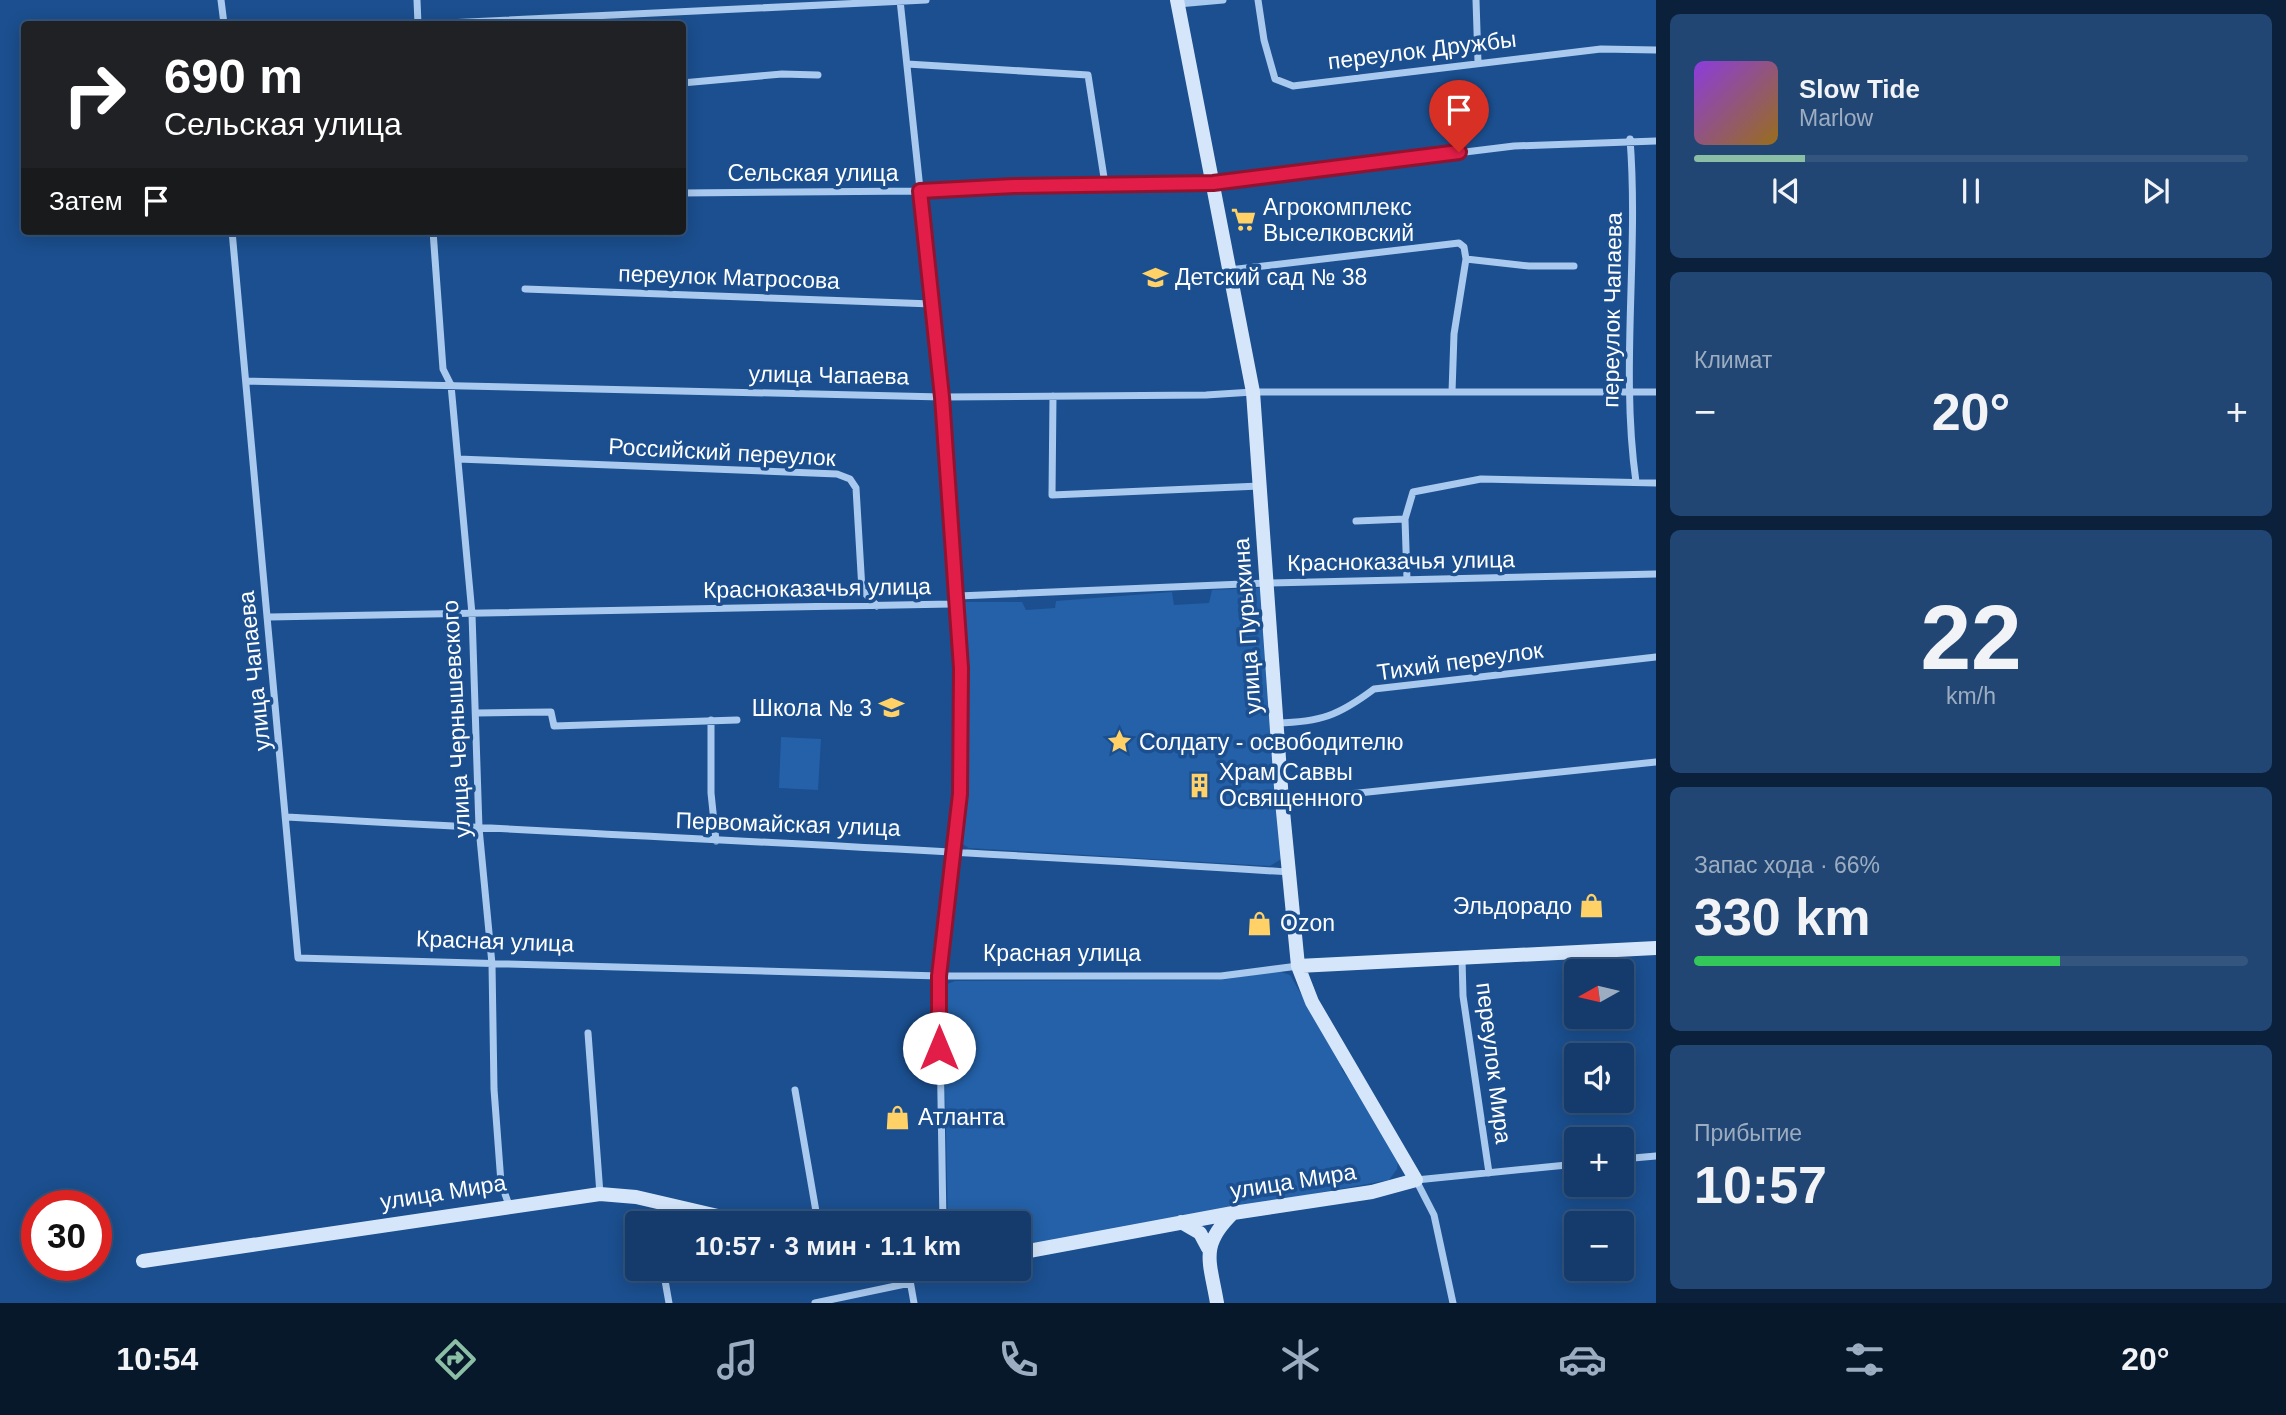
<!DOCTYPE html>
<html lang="ru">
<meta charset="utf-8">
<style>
:root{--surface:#143b6b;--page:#214673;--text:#f1f3f6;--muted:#9dadc1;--line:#33557e;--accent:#8abfa5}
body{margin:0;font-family:Helvetica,sans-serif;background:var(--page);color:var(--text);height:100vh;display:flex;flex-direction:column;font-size:26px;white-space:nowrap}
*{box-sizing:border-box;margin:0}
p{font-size:23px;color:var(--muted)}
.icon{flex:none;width:38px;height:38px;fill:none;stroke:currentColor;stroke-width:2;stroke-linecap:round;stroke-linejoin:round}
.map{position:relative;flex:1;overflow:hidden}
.side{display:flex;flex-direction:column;gap:14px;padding:14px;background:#0b203b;width:630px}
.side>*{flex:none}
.hud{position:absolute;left:21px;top:21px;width:665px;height:214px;border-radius:7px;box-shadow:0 4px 18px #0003,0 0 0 2px var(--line);background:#202124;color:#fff;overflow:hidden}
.needle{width:46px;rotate:262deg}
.controls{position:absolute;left:1564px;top:959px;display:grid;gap:14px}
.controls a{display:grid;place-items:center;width:70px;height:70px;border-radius:7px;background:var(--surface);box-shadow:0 4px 18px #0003,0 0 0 2px var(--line);font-size:35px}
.speed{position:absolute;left:21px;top:1190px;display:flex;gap:14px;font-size:35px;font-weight:700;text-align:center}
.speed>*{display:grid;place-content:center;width:91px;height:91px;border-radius:50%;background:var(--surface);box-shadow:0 4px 18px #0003,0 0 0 2px var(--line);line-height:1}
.speed .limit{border:10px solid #d22;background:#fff;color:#111}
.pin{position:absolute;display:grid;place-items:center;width:60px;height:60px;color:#fff;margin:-72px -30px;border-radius:50% 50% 50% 0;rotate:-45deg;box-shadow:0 0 7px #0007}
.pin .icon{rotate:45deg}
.me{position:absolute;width:77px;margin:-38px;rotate:0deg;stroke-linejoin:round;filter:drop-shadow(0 0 5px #0008)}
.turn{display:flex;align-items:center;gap:24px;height:147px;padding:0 28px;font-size:32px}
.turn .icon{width:91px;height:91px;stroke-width:2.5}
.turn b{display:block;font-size:49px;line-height:60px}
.then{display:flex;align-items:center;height:66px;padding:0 28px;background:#0003;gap:14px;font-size:26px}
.big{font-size:52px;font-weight:700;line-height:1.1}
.side .card{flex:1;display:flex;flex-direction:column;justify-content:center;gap:10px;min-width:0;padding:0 24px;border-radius:10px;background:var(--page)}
.side .dial{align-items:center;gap:0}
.dial b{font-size:91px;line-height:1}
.song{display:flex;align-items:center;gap:21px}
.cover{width:84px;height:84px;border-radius:10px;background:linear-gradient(135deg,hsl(270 70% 55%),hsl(40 70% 35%))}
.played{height:7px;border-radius:4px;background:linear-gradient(90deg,var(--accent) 20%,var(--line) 20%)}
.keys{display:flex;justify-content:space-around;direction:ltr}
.heat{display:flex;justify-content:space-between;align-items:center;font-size:38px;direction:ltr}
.charge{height:10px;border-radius:5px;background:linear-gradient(90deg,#34c759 66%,var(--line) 0)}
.trip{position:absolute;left:625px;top:1211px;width:406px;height:70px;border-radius:7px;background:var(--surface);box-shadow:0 4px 18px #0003,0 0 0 2px var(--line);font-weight:700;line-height:70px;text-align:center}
.menu{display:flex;height:112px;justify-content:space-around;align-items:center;background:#08182b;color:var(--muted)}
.menu .icon{width:49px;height:49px}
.menu .current{color:var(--accent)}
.menu b{font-size:32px;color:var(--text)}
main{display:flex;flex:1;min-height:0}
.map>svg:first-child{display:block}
.green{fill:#2461a8}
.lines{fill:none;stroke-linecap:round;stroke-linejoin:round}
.street{stroke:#a9c9ee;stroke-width:7}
.secondary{stroke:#d6e6fa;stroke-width:14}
.route-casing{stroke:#92132f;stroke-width:18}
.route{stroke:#e11d48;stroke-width:12}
.labels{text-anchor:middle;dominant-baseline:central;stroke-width:7;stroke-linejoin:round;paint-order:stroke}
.street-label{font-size:23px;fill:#fff;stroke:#1b4f8f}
.poi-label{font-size:23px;fill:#fff;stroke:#1b4f8f;text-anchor:start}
</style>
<main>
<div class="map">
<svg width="1656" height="1303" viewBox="0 0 1656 1303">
<rect width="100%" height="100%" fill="#1b4f8f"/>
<!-- green -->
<path class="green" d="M1261 588 1283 858 1270 866 969 848 962 844 967 715 960 602H1022L1026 610 1055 608 1056 601 1172 592 1174 605 1209 603 1212 590Z
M781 737 821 739 818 790 779 788Z
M1278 971 1290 975 1340 1061 1342 1070 1361 1096 1398 1161 1397 1169 1389 1180 1019 1248 1018 1223H948L943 992 947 984 955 981 1221 980Z"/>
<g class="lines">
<!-- street -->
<path class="street" d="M221 0 224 24
M417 0 418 24
M900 0 942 397 961 668 962 733 956 850 939 976 943 1223
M1258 0 1264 40 1275 79 1293 86 1601 49 1656 50
M1476 0 1478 62
M1178 4 1223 0
M426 24 926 0
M907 64 1088 75 1105 184
M682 83 782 74 818 75
M1630 139C1639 253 1620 369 1636 482
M682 193 920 191 1014 186 1213 183 1514 146 1656 141
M232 231 298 958 939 976H1221L1298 966
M433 231 443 369 451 385 472 614 479 828 492 964 494 1089 501 1183 509 1205
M1229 270 1459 243 1464 247 1466 259 1529 266H1574
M525 289 932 304
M248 381 942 397 1206 395 1253 392H1656
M1452 392 1454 334 1466 259
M1053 396 1052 495 1260 486
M458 459 837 474 850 479 856 488 862 590 877 606
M1405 519 1407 580
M1356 521 1405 519 1413 492 1481 479 1656 483
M269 617 952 604 958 596 1267 583 1656 574
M477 713 551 712 554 726 737 720
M711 720V793L716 841
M1277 723C1320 722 1338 716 1374 689L1656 657
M1282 801 1656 762
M287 817C621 836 955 850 1289 872
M1462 958 1463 996 1489 1173
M588 1033 600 1194
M795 1090 818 1223
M1622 1159 1656 1156
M658 1223 670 1205
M663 1269 669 1303
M908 1269 914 1303
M815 1303 910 1283
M1453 1303 1434 1215 1416 1180 1577 1164"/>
<!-- secondary -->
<path class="secondary" d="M1298 966 1656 948
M1181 1222 1200 1233 1208 1248
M1018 1253 1233 1213 1372 1192 1416 1180 1312 1002 1298 966 1282 801 1253 392 1177 0
M143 1261 600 1194 636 1197 748 1223
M1217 1303C1210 1261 1199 1246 1233 1213"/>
</g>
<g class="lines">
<defs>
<path id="route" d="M939 1048V976L960 794 961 668 942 397 920 191 1014 186 1213 183 1459 152"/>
</defs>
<!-- route casing -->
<use href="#route" class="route-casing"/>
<!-- route -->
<use href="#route" class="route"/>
</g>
<!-- icons -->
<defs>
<symbol id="supermarket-bare" viewBox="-9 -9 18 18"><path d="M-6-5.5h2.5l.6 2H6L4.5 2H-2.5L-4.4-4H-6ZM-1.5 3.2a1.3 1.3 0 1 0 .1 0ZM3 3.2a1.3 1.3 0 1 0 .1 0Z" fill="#ffd166" stroke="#1b4f8f" stroke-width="2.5" paint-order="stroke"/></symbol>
<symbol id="school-bare" viewBox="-9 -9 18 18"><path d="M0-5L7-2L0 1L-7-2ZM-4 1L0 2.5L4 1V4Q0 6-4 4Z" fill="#ffd166" stroke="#1b4f8f" stroke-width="2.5" paint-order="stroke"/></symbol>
<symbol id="sight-bare" viewBox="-9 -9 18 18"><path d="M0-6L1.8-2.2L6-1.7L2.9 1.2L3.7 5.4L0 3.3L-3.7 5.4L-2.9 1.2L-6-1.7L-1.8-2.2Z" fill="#ffd166" stroke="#1b4f8f" stroke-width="2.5" paint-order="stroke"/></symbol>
<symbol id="building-bare" viewBox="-9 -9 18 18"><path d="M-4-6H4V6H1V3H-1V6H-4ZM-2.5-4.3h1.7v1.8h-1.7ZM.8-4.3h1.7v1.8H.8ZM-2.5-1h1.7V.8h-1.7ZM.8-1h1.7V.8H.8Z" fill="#ffd166" stroke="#1b4f8f" stroke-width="2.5" paint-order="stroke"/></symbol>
<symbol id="shop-bare" viewBox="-9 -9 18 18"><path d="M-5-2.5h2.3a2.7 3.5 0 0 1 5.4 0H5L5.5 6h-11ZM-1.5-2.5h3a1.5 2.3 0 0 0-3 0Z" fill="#ffd166" stroke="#1b4f8f" stroke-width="2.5" paint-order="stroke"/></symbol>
</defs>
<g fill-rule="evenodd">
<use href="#supermarket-bare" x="1226" y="202" width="35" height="35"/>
<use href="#school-bare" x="1138" y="260" width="35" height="35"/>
<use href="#school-bare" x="874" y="690" width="35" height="35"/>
<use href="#sight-bare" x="1102" y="724" width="35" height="35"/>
<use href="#building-bare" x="1182" y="768" width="35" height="35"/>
<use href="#shop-bare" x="1574" y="888" width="35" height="35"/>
<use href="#shop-bare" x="1242" y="906" width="35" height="35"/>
<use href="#shop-bare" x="880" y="1100" width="35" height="35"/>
</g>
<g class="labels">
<!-- street labels -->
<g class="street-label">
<text transform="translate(1422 50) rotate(-7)">переулок Дружбы</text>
<text x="813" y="173">Сельская улица</text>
<text transform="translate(729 277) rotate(2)">переулок Матросова</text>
<text transform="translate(1612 310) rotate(-89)">переулок Чапаева</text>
<text transform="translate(829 375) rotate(1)">улица Чапаева</text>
<text transform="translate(722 452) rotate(3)">Российский переулок</text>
<text transform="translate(1401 561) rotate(-1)">Красноказачья улица</text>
<text transform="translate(817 588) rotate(-1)">Красноказачья улица</text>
<text transform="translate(1247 626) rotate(-94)">улица Пурыхина</text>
<text transform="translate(1460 661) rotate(-8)">Тихий переулок</text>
<text transform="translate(254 671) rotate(-96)">улица Чапаева</text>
<text transform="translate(456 719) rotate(-93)">улица Чернышевского</text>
<text transform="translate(788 824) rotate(2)">Первомайская улица</text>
<text transform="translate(495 941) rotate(2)">Красная улица</text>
<text x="1062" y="953">Красная улица</text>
<text transform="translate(1494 1063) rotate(83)">переулок Мира</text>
<text transform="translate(1293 1181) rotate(-9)">улица Мира</text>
<text transform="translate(443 1192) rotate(-9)">улица Мира</text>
</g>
<!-- poi labels -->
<g class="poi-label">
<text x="1263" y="207">Агрокомплекс<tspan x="1263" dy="26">Выселковский</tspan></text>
<text x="1175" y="277">Детский сад № 38</text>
<text x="872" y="708" text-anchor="end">Школа № 3</text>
<text x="1139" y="742">Солдату - освободителю</text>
<text x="1219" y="772">Храм Саввы<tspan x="1219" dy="26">Освященного</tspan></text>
<text x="1572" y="906" text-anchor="end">Эльдорадо</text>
<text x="1280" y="923">Ozon</text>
<text x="918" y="1117">Атланта</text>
</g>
</g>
</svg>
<div class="controls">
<a><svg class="needle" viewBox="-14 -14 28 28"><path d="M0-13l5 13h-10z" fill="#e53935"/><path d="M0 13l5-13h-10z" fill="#9dadc1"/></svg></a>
<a><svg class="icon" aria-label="sound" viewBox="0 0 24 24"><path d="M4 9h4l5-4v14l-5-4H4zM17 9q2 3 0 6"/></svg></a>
<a>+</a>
<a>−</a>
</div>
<div class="speed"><div class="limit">30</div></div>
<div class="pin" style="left:1459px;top:152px;background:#d93025"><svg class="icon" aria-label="arrive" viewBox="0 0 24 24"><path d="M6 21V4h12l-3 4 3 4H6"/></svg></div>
<svg class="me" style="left:939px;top:1048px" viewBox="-20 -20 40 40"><circle r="19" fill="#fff"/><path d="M0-13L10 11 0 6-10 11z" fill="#e11d48"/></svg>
<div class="trip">10:57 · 3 мин · 1.1 km</div>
<div class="hud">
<div class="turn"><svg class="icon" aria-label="right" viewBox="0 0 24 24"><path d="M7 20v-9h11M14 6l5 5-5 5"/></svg><div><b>690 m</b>Сельская улица</div></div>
<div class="then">Затем<svg class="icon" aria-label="arrive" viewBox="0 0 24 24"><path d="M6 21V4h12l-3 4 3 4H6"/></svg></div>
</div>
</div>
<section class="side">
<div class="card">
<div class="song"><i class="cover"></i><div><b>Slow Tide</b><p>Marlow</p></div></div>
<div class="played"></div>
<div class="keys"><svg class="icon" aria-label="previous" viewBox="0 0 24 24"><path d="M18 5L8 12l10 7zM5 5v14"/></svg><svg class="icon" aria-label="pause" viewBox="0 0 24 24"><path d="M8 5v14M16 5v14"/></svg><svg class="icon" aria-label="next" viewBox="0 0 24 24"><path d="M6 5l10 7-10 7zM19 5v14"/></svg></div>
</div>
<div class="card"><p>Климат</p>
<div class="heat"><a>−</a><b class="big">20°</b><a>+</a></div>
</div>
<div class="card dial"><b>22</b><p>km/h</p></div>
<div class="card"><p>Запас хода · 66%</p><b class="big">330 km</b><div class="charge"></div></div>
<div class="card"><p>Прибытие</p><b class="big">10:57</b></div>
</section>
</main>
<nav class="menu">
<b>10:54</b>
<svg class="icon current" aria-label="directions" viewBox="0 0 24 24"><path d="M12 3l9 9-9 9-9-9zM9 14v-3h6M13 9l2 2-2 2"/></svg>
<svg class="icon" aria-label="music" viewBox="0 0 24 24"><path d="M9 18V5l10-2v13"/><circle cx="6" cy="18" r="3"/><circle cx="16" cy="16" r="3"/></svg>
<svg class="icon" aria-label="phone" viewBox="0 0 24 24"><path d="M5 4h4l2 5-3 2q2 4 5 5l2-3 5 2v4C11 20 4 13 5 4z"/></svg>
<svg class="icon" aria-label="climate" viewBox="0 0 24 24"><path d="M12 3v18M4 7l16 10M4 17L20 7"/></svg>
<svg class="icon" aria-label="car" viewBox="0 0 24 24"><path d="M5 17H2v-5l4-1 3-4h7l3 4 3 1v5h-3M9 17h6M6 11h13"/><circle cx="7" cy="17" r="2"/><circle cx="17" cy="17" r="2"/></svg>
<svg class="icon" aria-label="filters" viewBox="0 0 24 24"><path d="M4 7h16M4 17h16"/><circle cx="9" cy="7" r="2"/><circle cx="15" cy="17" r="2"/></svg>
<b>20°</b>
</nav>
